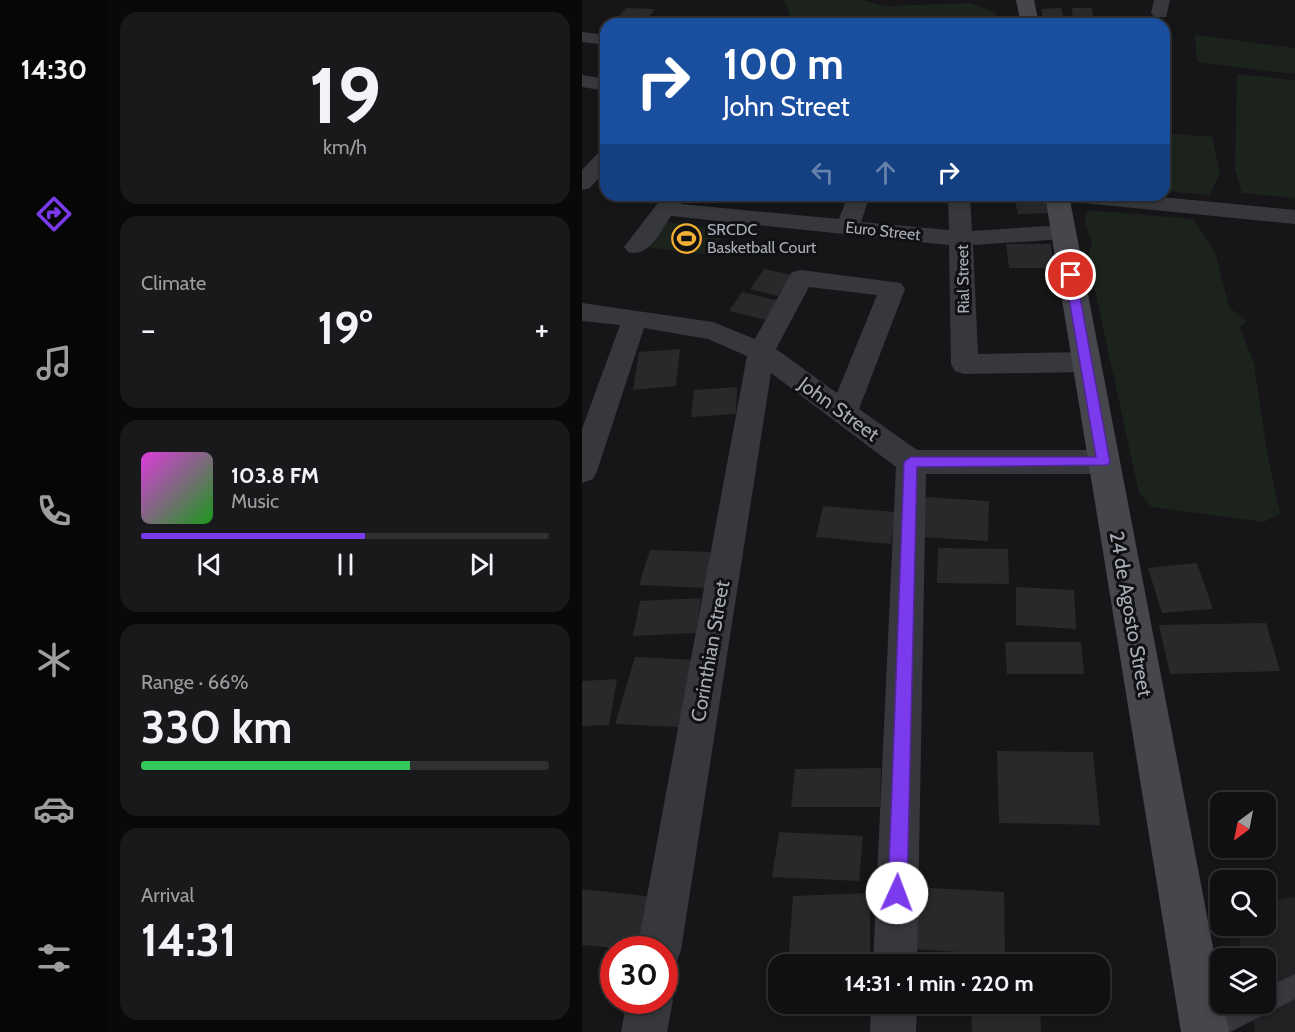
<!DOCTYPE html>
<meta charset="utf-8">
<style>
:root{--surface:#101012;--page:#19191b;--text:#f1f3f6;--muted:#9c9d9f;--line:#303032;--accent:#7c3aed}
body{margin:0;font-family:Cabin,sans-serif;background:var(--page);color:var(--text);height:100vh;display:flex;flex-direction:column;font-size:22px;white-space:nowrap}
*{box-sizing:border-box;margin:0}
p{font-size:20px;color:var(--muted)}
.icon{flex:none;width:33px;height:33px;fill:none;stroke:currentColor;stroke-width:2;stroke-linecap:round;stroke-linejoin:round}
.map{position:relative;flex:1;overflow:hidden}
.details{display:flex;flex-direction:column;gap:12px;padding:12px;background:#09090a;width:474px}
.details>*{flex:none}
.guide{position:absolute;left:18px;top:18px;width:570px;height:183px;border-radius:18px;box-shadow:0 3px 9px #0003,0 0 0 2px var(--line);background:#1a4fa0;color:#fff;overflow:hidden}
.needle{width:39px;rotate:212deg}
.fabs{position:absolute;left:628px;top:792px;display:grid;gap:12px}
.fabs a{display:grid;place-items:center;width:66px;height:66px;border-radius:12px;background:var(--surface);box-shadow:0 3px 9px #0003,0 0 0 2px var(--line);font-size:30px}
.speed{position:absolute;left:18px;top:936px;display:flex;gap:12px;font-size:30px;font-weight:700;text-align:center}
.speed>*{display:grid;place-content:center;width:78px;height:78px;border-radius:50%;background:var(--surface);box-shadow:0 3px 9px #0003,0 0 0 2px var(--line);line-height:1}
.speed .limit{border:9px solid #d22;background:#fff;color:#111}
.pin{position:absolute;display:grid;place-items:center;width:51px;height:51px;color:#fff;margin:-26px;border:3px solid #fff;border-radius:50%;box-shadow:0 2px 6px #0007}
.me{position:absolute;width:66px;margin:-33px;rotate:2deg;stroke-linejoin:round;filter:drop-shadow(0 0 4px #0008)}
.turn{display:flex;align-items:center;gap:21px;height:126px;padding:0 24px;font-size:27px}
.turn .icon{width:78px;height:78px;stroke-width:2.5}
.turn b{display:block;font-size:42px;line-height:51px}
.lanes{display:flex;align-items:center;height:57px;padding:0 24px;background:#0003;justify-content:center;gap:30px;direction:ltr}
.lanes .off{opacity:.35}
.big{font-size:45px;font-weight:800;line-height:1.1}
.details .widget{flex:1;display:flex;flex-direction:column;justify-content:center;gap:9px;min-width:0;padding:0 21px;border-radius:18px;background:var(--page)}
.details .dial{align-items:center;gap:0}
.dial b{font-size:78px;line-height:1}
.song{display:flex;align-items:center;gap:18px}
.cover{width:72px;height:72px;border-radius:9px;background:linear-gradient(135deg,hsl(300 70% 55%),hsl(120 70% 35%))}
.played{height:6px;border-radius:3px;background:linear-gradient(90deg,var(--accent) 55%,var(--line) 55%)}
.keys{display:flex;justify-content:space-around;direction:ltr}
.heat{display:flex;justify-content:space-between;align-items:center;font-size:33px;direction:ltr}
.charge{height:9px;border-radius:4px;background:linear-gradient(90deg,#34c759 66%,var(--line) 0)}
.trip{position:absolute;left:186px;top:954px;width:342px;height:60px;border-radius:18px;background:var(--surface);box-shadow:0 3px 9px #0003,0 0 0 2px var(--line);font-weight:800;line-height:60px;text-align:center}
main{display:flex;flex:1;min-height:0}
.dock{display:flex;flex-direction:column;width:108px;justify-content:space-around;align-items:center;background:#060607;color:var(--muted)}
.dock .icon{width:42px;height:42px}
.dock .on{color:var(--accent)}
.dock b{font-size:27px;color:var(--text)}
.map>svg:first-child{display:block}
.built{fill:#222225}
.green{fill:#1c231d}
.building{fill:#29292c}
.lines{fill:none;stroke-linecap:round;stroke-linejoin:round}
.lane{fill:#37383d;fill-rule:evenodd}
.street{fill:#37383d;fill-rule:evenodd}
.secondary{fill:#45474d;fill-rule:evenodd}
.route{fill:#7c3aed;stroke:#51269a;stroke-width:1.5}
.labels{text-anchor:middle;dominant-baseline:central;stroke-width:6;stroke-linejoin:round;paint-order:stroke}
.far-poi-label{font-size:16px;fill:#a8adb8;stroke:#111113;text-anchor:start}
.far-street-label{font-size:16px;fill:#a8adb8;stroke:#111113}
.street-label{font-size:20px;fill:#a8adb8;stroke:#111113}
</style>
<main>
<nav class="dock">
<b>14:30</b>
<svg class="icon on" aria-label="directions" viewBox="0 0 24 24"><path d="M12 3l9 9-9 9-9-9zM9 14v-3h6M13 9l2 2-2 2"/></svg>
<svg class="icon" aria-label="music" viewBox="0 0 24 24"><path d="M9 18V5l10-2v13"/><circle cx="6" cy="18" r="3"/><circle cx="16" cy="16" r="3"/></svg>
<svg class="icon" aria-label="phone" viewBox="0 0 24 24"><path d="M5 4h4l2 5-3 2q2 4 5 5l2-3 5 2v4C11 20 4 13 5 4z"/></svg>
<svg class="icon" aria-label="climate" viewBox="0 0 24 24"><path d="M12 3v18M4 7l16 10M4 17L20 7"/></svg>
<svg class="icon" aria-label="car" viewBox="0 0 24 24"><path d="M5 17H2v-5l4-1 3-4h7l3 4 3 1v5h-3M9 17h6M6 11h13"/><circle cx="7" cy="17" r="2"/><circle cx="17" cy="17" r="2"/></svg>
<svg class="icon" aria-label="filters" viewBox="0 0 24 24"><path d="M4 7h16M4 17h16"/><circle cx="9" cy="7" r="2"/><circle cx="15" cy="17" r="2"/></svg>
</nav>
<section class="details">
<div class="widget dial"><b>19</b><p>km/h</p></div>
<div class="widget"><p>Climate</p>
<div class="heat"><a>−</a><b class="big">19°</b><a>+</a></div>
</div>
<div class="widget">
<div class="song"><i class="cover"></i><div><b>103.8 FM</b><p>Music</p></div></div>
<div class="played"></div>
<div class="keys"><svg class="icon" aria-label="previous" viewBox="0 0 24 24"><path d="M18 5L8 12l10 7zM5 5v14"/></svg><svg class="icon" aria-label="pause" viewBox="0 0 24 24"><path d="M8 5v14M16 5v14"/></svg><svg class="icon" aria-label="next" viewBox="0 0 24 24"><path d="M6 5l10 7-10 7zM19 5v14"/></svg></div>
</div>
<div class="widget"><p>Range · 66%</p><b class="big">330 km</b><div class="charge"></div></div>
<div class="widget"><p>Arrival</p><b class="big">14:31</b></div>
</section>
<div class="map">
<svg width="713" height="1032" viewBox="0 0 713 1032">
<rect width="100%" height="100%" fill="#161618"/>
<!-- built -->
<path class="built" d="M713 897V1032H673L668 1004H684V958H661L655 926H684V902Z"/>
<!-- green -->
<path class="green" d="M203 0H280L304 6 388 3 415 13 409 24H199L208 15Z
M613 35 713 48V74L615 62Z
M655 74 713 80V198L660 193 653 170Z
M582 133 630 137 638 172 628 195 582 191Z
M505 210 611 219 633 252 647 307 665 322 658 327 672 364 685 453 698 513 682 522 570 507 557 493 506 258 510 243 503 222Z
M81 222 142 229 128 255 64 247Z"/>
<!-- building -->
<path class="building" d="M44 8 73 9 62 24H31Z
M479 8 482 19H461L459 9Z
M490 8H510L512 21H491Z
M432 195H462L467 213 436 214Z
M424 244H469L472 268H427Z
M182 269 210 275 196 296 168 289Z
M160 292 197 301 184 320 147 311Z
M98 349 94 386 51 390 57 352Z
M155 387 154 414 109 417 112 390Z
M343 497 407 501 406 541 339 537Z
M241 506 314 512 309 544 234 537Z
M356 548 426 549 427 584 355 583Z
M68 550 133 552 125 588 57 585Z
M615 563 631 609 580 613 566 568Z
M434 587 492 590 494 629 434 625Z
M119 598 114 633 51 636 58 601Z
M684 623 698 671 588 674 577 625Z
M423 642H499L502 674H425Z
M53 657 114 660 97 727 33 724Z
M35 679 27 725 0 726V681Z
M415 751 511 752 518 825 417 823Z
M299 768 298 807H209L213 769Z
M197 832 281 836 277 881 190 877Z
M332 887 422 892 423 955 328 949Z
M0 889 72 897 57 950 0 945Z
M288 893V964H206L211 896Z
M389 1004H458L459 1032H390Z"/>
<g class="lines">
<!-- lane -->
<path class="lane" d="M713 974V999L648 1032H615L617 1021 654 1004H684V988Z"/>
<!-- street -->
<path class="street" d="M572 0H588L584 17H572L569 13Z
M0 32 24 35V45L0 42Z
M0 75 24 79V91L0 87Z
M24 152V170L8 188 0 190V170L16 153Z
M82 195H105L99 204 257 219 266 195H288L279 222 367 230 366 195H388L390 231 481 225 489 227 493 232 489 237 481 239 391 245 396 354 504 352 514 355 518 362 514 369 504 372 383 374 373 371 369 364 367 245 89 216C78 232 67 258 46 252L42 247Z
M480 195H559L713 210V224L491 202 483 200Z
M219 270 319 283 323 289 277 409 335 450H522L533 454 537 462 533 470 522 474H344L335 964H291L314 467 189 373 99 950 93 966 82 970V950H55L165 356 126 339 62 328 15 471 11 479 0 483V429L38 325 0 321V303L131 322 173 339 210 272ZM227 287 295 295 255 393 194 349Z
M82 983 91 1000 85 1032H39L45 1000H82Z
M289 1004H335L334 1032H288Z"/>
<!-- secondary -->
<path class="secondary" d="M434 0H452L457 24H439Z
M463 195H487L639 989V1004H642L647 1032H599Z"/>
</g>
<!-- route -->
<path class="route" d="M489 272 494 275 528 462 526 465 335 467 325 893 322 899 315 902 309 899 306 893 322 462 329 457H514L483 275Z"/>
<!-- icons -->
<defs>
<symbol id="stadium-ring" viewBox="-11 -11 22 22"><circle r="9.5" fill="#111113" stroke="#f2b134" stroke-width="1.5"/><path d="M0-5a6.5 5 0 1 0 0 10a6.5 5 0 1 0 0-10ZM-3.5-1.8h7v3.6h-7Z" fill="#f2b134"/></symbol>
</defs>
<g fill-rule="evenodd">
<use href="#stadium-ring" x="88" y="222" width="33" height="33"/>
</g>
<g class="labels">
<!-- far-poi labels -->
<g class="far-poi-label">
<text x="125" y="229">SRCDC<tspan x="125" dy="18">Basketball Court</tspan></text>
</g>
<!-- far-street labels -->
<g class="far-street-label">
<text transform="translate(301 231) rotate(6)">Euro Street</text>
<text transform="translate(381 279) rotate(-91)">Rial Street</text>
</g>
<!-- street labels -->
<g class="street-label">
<text transform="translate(257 409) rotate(36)">John Street</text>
<text transform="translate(549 614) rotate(80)">24 de Agosto Street</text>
<text transform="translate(128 651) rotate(-80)">Corinthian Street</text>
</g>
</g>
</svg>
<div class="fabs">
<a><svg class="needle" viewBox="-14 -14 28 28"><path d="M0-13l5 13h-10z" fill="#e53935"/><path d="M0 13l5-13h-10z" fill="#9c9d9f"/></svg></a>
<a><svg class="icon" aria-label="search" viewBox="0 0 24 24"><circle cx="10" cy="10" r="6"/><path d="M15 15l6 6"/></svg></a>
<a><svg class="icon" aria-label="layers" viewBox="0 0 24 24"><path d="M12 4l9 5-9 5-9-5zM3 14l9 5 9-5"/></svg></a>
</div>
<div class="speed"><div class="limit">30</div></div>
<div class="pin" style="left:489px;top:275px;background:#d93025"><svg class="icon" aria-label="arrive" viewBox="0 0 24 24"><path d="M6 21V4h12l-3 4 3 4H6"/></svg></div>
<svg class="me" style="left:315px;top:893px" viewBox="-20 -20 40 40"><circle r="19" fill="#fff"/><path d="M0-13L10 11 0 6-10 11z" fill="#7c3aed"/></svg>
<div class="trip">14:31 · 1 min · 220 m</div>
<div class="guide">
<div class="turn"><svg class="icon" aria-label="right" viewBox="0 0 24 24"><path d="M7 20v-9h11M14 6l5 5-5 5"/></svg><div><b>100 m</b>John Street</div></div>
<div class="lanes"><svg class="icon off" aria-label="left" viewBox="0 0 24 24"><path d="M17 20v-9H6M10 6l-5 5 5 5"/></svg><svg class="icon off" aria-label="ahead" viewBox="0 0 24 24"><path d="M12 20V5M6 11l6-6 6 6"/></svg><svg class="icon" aria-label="right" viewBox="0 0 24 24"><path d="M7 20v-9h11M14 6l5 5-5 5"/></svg></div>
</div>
</div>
</main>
